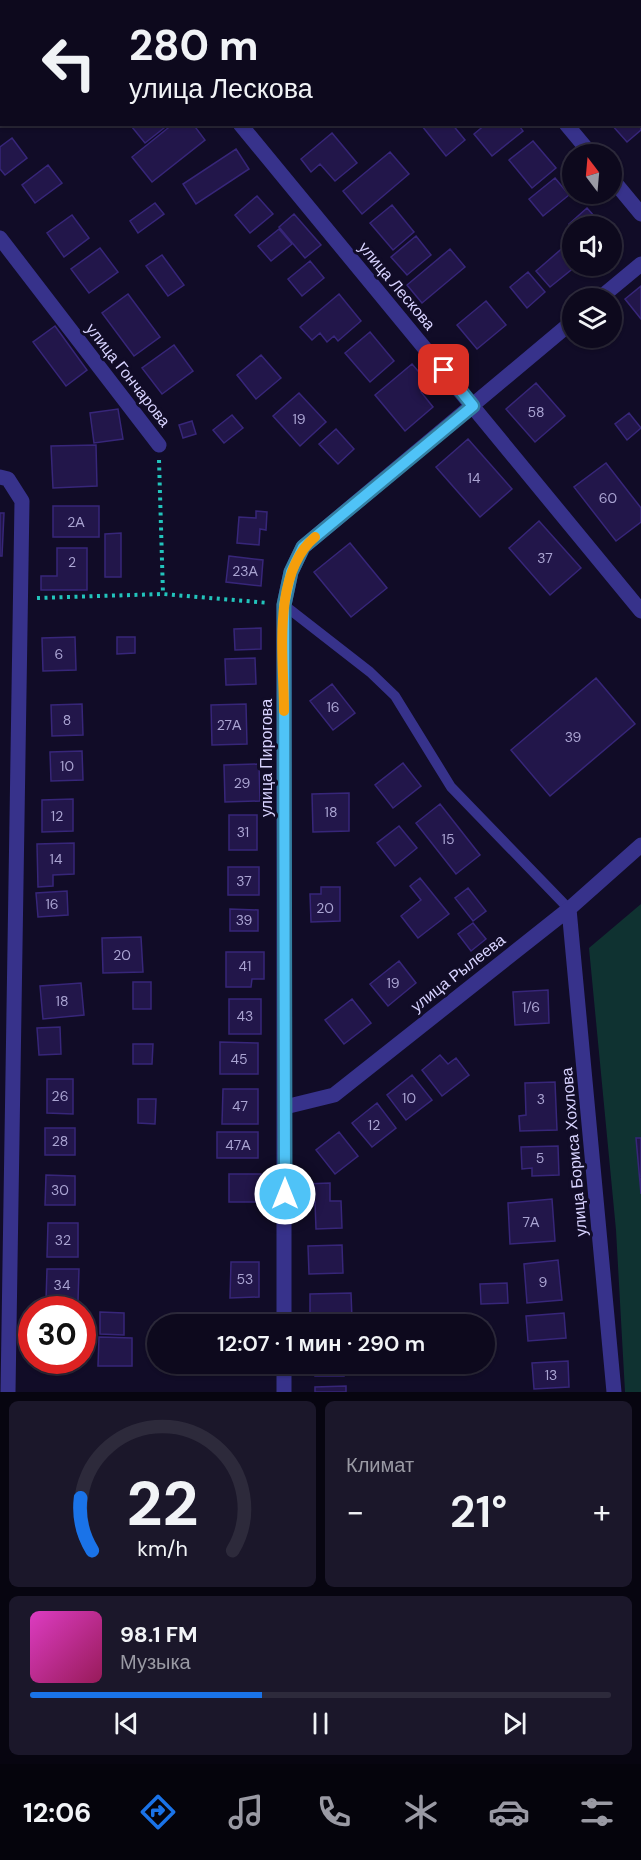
<!DOCTYPE html>
<html lang="ru">
<meta charset="utf-8">
<style>
:root{--surface:#0d091d;--page:#1b172a;--text:#f1f3f6;--muted:#9a9aa4;--line:#2d2a3b;--accent:#1a73e8}
body{margin:0;font-family:"DM Sans",sans-serif;background:var(--page);color:var(--text);height:100vh;display:flex;flex-direction:column;font-size:22px;white-space:nowrap}
*{box-sizing:border-box;margin:0}
p{font-size:20px;color:var(--muted)}
.icon{flex:none;width:33px;height:33px;fill:none;stroke:currentColor;stroke-width:2;stroke-linecap:round;stroke-linejoin:round}
.map{position:relative;height:1392px;overflow:hidden}
.sheet{display:flex;flex-direction:column;gap:9px;padding:9px;background:#070510;flex:1}
.sheet>*{flex:none}
.banner{position:absolute;left:0px;top:0px;width:642px;height:126px;box-shadow:0 2px 4px #0004,0 0 0 2px var(--line);background:#0d091d;color:var(--text);overflow:hidden}
.needle{width:39px;rotate:344deg}
.fabs{position:absolute;left:562px;top:144px;display:grid;gap:12px}
.fabs a{display:grid;place-items:center;width:60px;height:60px;border-radius:50%;background:var(--surface);box-shadow:0 2px 4px #0004,0 0 0 2px var(--line);font-size:30px}
.speed{position:absolute;left:18px;top:1296px;display:flex;gap:12px;font-size:30px;font-weight:700;text-align:center}
.speed>*{display:grid;place-content:center;width:78px;height:78px;border-radius:50%;background:var(--surface);box-shadow:0 2px 4px #0004,0 0 0 2px var(--line);line-height:1}
.speed .limit{border:9px solid #d22;background:#fff;color:#111}
.pin{position:absolute;display:grid;place-items:center;width:51px;height:51px;color:#fff;margin:-26px;border-radius:12px;box-shadow:0 3px 9px #0006}
.me{position:absolute;width:66px;margin:-33px;rotate:0deg;stroke-linejoin:round;filter:drop-shadow(0 0 4px #0008)}
.turn{display:flex;align-items:center;gap:21px;height:126px;padding:0 30px;font-size:27px}
.turn .icon{width:78px;height:78px;stroke-width:2.5}
.turn b{display:block;font-size:42px;line-height:51px}
.big{font-size:45px;font-weight:600;line-height:1.1}
.sheet .widget{flex:1;display:flex;flex-direction:column;justify-content:center;gap:9px;min-width:0;padding:0 21px;border-radius:9px;background:var(--page)}
.sheet .dial{align-items:center;gap:0}
.dial svg{height:156px;overflow:visible;fill:none;stroke:var(--line);stroke-width:7;stroke-linecap:round;text-anchor:middle}
.dial text{fill:var(--text);stroke:none}
.song{display:flex;align-items:center;gap:18px}
.cover{width:72px;height:72px;border-radius:9px;background:linear-gradient(135deg,hsl(310 70% 55%),hsl(330 70% 35%))}
.played{height:6px;border-radius:3px;background:linear-gradient(90deg,var(--accent) 40%,var(--line) 40%)}
.keys{display:flex;justify-content:space-around;direction:ltr}
.heat{display:flex;justify-content:space-between;align-items:center;font-size:33px;direction:ltr}
.sheet .tiles{flex:1;display:grid;gap:9px;grid-template-columns:1fr 1fr}
.widget:last-child{grid-column:span 2}
.trip{position:absolute;left:147px;top:1314px;width:348px;height:60px;border-radius:30px;background:var(--surface);box-shadow:0 2px 4px #0004,0 0 0 2px var(--line);font-weight:600;line-height:60px;text-align:center}
.tab-bar{display:flex;height:96px;justify-content:space-around;align-items:center;background:#05040c;color:var(--muted)}
.tab-bar .icon{width:42px;height:42px}
.tab-bar .on{color:var(--accent)}
.tab-bar b{font-size:27px;color:var(--text)}
.map>svg:first-child{display:block}
.green{fill:#0f3231}
.building{fill:#22164a;stroke:#372679;stroke-width:1.5}
.lines{fill:none;stroke-linecap:round;stroke-linejoin:round}
.path{stroke:#22c4bc;stroke-width:4;stroke-dasharray:3 4.5;stroke-linecap:butt}
.service{stroke:#37328b;stroke-width:10}
.minor{stroke:#37328b;stroke-width:15}
.route-casing{stroke:#337fa1;stroke-width:15}
.route{stroke:#4fc3f7;stroke-width:10}
.slow{stroke:#f59e0b;stroke-width:10}
.labels{text-anchor:middle;dominant-baseline:central;stroke-width:6;stroke-linejoin:round;paint-order:stroke}
.number-label{font-size:14px;fill:#aaa4d2}
.street-label{font-size:16px;fill:#d8d3ff;stroke:#110c27}
</style>
<div class="map">
<svg width="641" height="1392" viewBox="0 0 641 1392">
<rect width="100%" height="100%" fill="#110c27"/>
<!-- green -->
<path class="green" d="M641 904V1392H625L616 1230 589 948Z"/>
<!-- building -->
<path class="building" d="M50 0H82L83 2H48Z
M182 0H208L206 2Z
M402 0H433L435 2H403Z
M640 116 641 130 627 142 611 124H640Z
M135 124H169L145 143 132 127Z
M173 124H193L205 140 152 182 132 157Z
M424 124H452L465 140 446 156 422 126Z
M486 124H518L523 131 492 156 474 134Z
M332 133 357 163 335 181 320 164 311 172 301 159Z
M12 138 27 158 5 175 0 169V147Z
M533 141 556 168 532 188 509 160Z
M236 149 249 169 196 204 183 184Z
M390 152 409 174 362 214 343 191Z
M48 165 62 183 35 203 22 185Z
M555 178 569 195 543 216 529 199Z
M257 196 273 214 250 233 235 215Z
M155 203 164 214 138 233 130 221Z
M392 205 414 232 393 250 370 223Z
M587 208 603 226 573 228 569 224Z
M294 214 321 245 305 258 279 227Z
M72 215 89 238 64 257 47 233Z
M279 229 292 244 271 261 258 246Z
M416 236 431 255 407 275 391 257Z
M566 245 573 253V266H576L550 287 536 271Z
M100 248 118 272 89 293 71 269Z
M450 249 465 267 422 303 407 285Z
M162 255 184 285 168 296 146 266Z
M310 261 324 278 302 296 288 279Z
M528 272 545 292 527 308 510 287Z
M641 286V319L625 299Z
M128 294 160 337 134 356 102 313Z
M339 294 361 321 338 341 334 336 327 342 320 333 312 340 300 327Z
M486 301 506 325 477 349 457 325Z
M55 326 87 370 66 386 33 342Z
M370 332 394 361 370 382 345 353Z
M174 345 193 371 162 394 142 368Z
M261 355 281 378 256 399 237 375Z
M412 364 430 385 421 392 433 407 405 431 375 395Z
M536 383 565 416 535 442 506 409Z
M299 393 326 422 300 446 273 416Z
M118 409 123 439 94 443 90 413Z
M629 413 641 428 627 440 615 424Z
M232 415 243 428 224 443 213 430Z
M192 421 196 434 183 438 179 425Z
M336 429 354 449 338 464 319 444Z
M468 439 512 489 480 517 436 467Z
M96 445 97 486 53 488 51 446Z
M606 463 641 508V522L616 541 574 487Z
M53 506H99V537H53Z
M256 511 267 512 266 530 260 529 259 545 237 543 239 517 256 518Z
M0 513H4L2 556H0Z
M539 521 581 568 550 595 509 548Z
M121 533V577H105V534Z
M350 543 387 588 351 617 314 572Z
M57 548H87V590H41V576H57Z
M229 556 263 560 261 586 226 582Z
M261 628V649L235 650 234 629Z
M75 637 76 670 43 671 42 638Z
M117 637H135V653L117 654Z
M255 658 256 684 226 685 225 659Z
M596 678 635 724 550 796 511 750Z
M332 684 355 713 333 730 310 701Z
M82 704 83 735 52 736 51 705Z
M246 704 247 744 212 745 211 705Z
M82 751 83 780 51 781 50 752Z
M403 763 421 786 393 808 375 785Z
M259 764 260 801 225 802 224 765Z
M349 793V831L313 832 312 794Z
M73 799V831L42 832V800Z
M440 804 480 855 456 874 416 823Z
M229 815H257V850H229Z
M399 826 417 848 395 866 377 843Z
M74 843V874L53 875V886L38 887 37 844Z
M228 867H259V895H228Z
M420 878 449 914 418 938 401 916 421 900 410 886Z
M321 887H340V921L311 922 310 894H321Z
M468 888 486 911 473 921 455 898Z
M67 891 68 915 38 917 36 893Z
M230 909 258 910V931H230Z
M473 923 486 939 471 951 458 934Z
M141 937 143 972 103 973 102 938Z
M226 952H264V979H252L251 987H226Z
M399 961 416 983 388 1006 370 984Z
M133 982H151V1009H133Z
M81 983 84 1015 43 1019 40 986Z
M548 990 549 1023 515 1025 513 992Z
M229 999H261V1034H229Z
M352 999 371 1023 344 1044 325 1020Z
M60 1027 61 1054 39 1055 37 1028Z
M220 1042 258 1043V1074H220Z
M133 1044H153L152 1064H133Z
M440 1055 448 1064 456 1058 469 1075 442 1096 422 1070Z
M412 1075 432 1100 406 1120 387 1095Z
M47 1079H73V1114L47 1113Z
M555 1082 557 1130 520 1131 519 1116 526 1115 525 1083Z
M223 1089H258V1124H222Z
M138 1099H156L155 1124 138 1123Z
M377 1103 396 1128 372 1147 352 1123Z
M45 1128H75V1155H45Z
M217 1132H258V1158H217Z
M339 1132 358 1156 335 1174 316 1150Z
M636 1138H641V1194Z
M558 1146 559 1175 532 1176V1168L522 1169 521 1147Z
M229 1174H261V1202H229Z
M46 1175 75 1176V1205H45Z
M330 1183V1201H341L342 1228 316 1229 315 1202H305L304 1184Z
M552 1199 555 1241 510 1244 508 1203Z
M48 1223H78V1257H47Z
M342 1245 343 1273 309 1274 308 1246Z
M558 1260 562 1300 527 1303 524 1264Z
M231 1262H259V1297L230 1298Z
M47 1269H79L78 1301H46Z
M507 1283 508 1303 481 1304 480 1284Z
M351 1293 352 1319 310 1320V1294Z
M100 1312 124 1313V1335L100 1334Z
M564 1313 566 1338 528 1341 526 1316Z
M415 1315V1324H393V1316Z
M99 1337 132 1338V1366H98Z
M568 1361 569 1387 534 1389 532 1363Z
M315 1364H344V1376H315Z
M346 1386V1392H315V1387Z"/>
<g class="lines">
<!-- path -->
<path class="path" d="M159 460 163 594
M37 598 163 594 269 603"/>
<!-- service -->
<path class="service" d="M284 605 370 672 395 696 451 787 569 909"/>
<!-- minor -->
<path class="minor" d="M134 0 135 2
M461 0 462 2
M240 124 641 611
M566 124 591 154
M612 179 641 214
M0 238 159 445
M600 298 641 264
M0 477 8 479 22 501 8 1392
M569 909 614 1392
M285 1107 334 1095 569 909 641 845
M284 1324V605L291 572 303 547 573 321
M284 1392V1364"/>
</g>
<g class="lines">
<defs>
<path id="route" d="M285 1194 284 605 291 572 303 547 473 406 444 370"/>
</defs>
<!-- route casing -->
<use href="#route" class="route-casing"/>
<!-- route -->
<use href="#route" class="route"/>
<!-- slow -->
<path class="slow" d="M284 711C284 659 271 574 315 537"/>
</g>
<g class="labels">
<!-- number labels -->
<g class="number-label">
<text x="536" y="412">58</text>
<text x="299" y="419">19</text>
<text x="474" y="478">14</text>
<text x="608" y="498">60</text>
<text x="76" y="522">2А</text>
<text x="545" y="558">37</text>
<text x="72" y="562">2</text>
<text x="245" y="571">23А</text>
<text x="59" y="654">6</text>
<text x="333" y="707">16</text>
<text x="67" y="720">8</text>
<text x="229" y="725">27А</text>
<text x="573" y="737">39</text>
<text x="67" y="766">10</text>
<text x="242" y="783">29</text>
<text x="331" y="812">18</text>
<text x="57" y="816">12</text>
<text x="243" y="832">31</text>
<text x="448" y="839">15</text>
<text x="56" y="859">14</text>
<text x="244" y="881">37</text>
<text x="52" y="904">16</text>
<text x="325" y="908">20</text>
<text x="244" y="920">39</text>
<text x="122" y="955">20</text>
<text x="245" y="966">41</text>
<text x="393" y="983">19</text>
<text x="62" y="1001">18</text>
<text x="531" y="1007">1/6</text>
<text x="245" y="1016">43</text>
<text x="239" y="1059">45</text>
<text x="60" y="1096">26</text>
<text x="409" y="1098">10</text>
<text x="541" y="1099">3</text>
<text x="240" y="1106">47</text>
<text x="374" y="1125">12</text>
<text x="60" y="1141">28</text>
<text x="238" y="1145">47А</text>
<text x="540" y="1158">5</text>
<text x="60" y="1190">30</text>
<text x="531" y="1222">7А</text>
<text x="63" y="1240">32</text>
<text x="245" y="1279">53</text>
<text x="543" y="1282">9</text>
<text x="62" y="1285">34</text>
<text x="551" y="1375">13</text>
</g>
<!-- street labels -->
<g class="street-label">
<text transform="translate(397 286) rotate(50)">улица Лескова</text>
<text transform="translate(128 375) rotate(52)">улица Гончарова</text>
<text transform="translate(266 758) rotate(-90)">улица Пирогова</text>
<text transform="translate(458 973) rotate(-38)">улица Рылеева</text>
<text transform="translate(574 1152) rotate(-95)">улица Бориса Хохлова</text>
</g>
</g>
</svg>
<div class="fabs">
<a><svg class="needle" viewBox="-14 -14 28 28"><path d="M0-13l5 13h-10z" fill="#e53935"/><path d="M0 13l5-13h-10z" fill="#9a9aa4"/></svg></a>
<a><svg class="icon" aria-label="sound" viewBox="0 0 24 24"><path d="M4 9h4l5-4v14l-5-4H4zM17 9q2 3 0 6"/></svg></a>
<a><svg class="icon" aria-label="layers" viewBox="0 0 24 24"><path d="M12 4l9 5-9 5-9-5zM3 14l9 5 9-5"/></svg></a>
</div>
<div class="speed"><div class="limit">30</div></div>
<div class="pin" style="left:444px;top:370px;background:#d93025"><svg class="icon" aria-label="arrive" viewBox="0 0 24 24"><path d="M6 21V4h12l-3 4 3 4H6"/></svg></div>
<svg class="me" style="left:285px;top:1194px" viewBox="-20 -20 40 40"><circle r="17" fill="#4fc3f7" stroke="#fff" stroke-width="3"/><path d="M0-11L8 9 0 5-8 9z" fill="#fff"/></svg>
<div class="trip">12:07 · 1 мин · 290 m</div>
<div class="banner">
<div class="turn"><svg class="icon" aria-label="left" viewBox="0 0 24 24"><path d="M17 20v-9H6M10 6l-5 5 5 5"/></svg><div><b>280 m</b>улица Лескова</div></div>
</div>
</div>
<section class="sheet">
<div class="tiles">
<div class="widget dial"><svg viewBox="0 0 100 80">
<path d="M14 69A42 42 0 1 1 86 69"/>
<path d="M14 69A42 42 0 0 1 8 42" stroke="#1a73e8"/>
<text x="50" y="56" font-size="32" font-weight="700">22</text>
<text x="50" y="72" font-size="11">km/h</text>
</svg></div>
<div class="widget"><p>Климат</p>
<div class="heat"><a>−</a><b class="big">21°</b><a>+</a></div>
</div>
<div class="widget">
<div class="song"><i class="cover"></i><div><b>98.1 FM</b><p>Музыка</p></div></div>
<div class="played"></div>
<div class="keys"><svg class="icon" aria-label="previous" viewBox="0 0 24 24"><path d="M18 5L8 12l10 7zM5 5v14"/></svg><svg class="icon" aria-label="pause" viewBox="0 0 24 24"><path d="M8 5v14M16 5v14"/></svg><svg class="icon" aria-label="next" viewBox="0 0 24 24"><path d="M6 5l10 7-10 7zM19 5v14"/></svg></div>
</div>
</div>
</section>
<nav class="tab-bar">
<b>12:06</b>
<svg class="icon on" aria-label="directions" viewBox="0 0 24 24"><path d="M12 3l9 9-9 9-9-9zM9 14v-3h6M13 9l2 2-2 2"/></svg>
<svg class="icon" aria-label="music" viewBox="0 0 24 24"><path d="M9 18V5l10-2v13"/><circle cx="6" cy="18" r="3"/><circle cx="16" cy="16" r="3"/></svg>
<svg class="icon" aria-label="phone" viewBox="0 0 24 24"><path d="M5 4h4l2 5-3 2q2 4 5 5l2-3 5 2v4C11 20 4 13 5 4z"/></svg>
<svg class="icon" aria-label="climate" viewBox="0 0 24 24"><path d="M12 3v18M4 7l16 10M4 17L20 7"/></svg>
<svg class="icon" aria-label="car" viewBox="0 0 24 24"><path d="M5 17H2v-5l4-1 3-4h7l3 4 3 1v5h-3M9 17h6M6 11h13"/><circle cx="7" cy="17" r="2"/><circle cx="17" cy="17" r="2"/></svg>
<svg class="icon" aria-label="filters" viewBox="0 0 24 24"><path d="M4 7h16M4 17h16"/><circle cx="9" cy="7" r="2"/><circle cx="15" cy="17" r="2"/></svg>
</nav>
